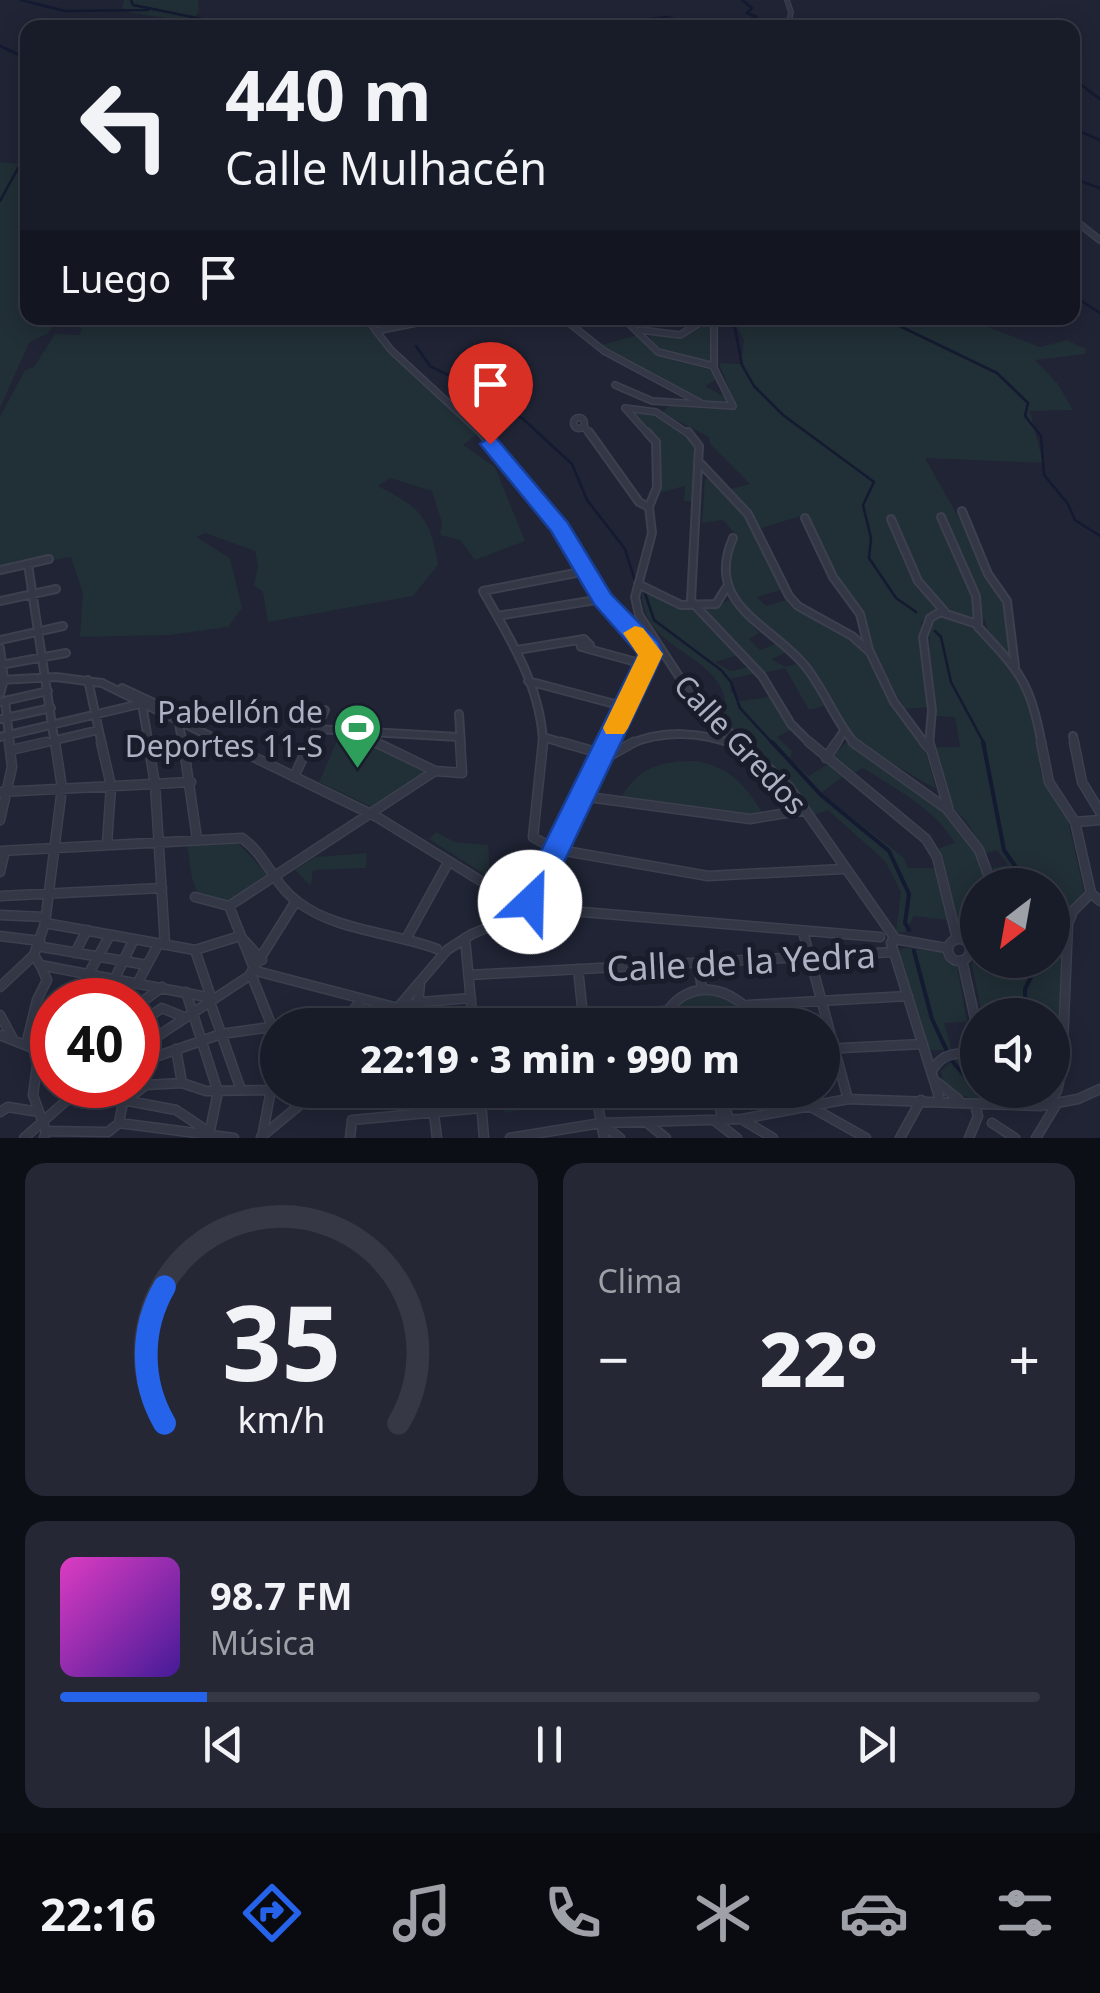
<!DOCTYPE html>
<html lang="es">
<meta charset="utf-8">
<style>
:root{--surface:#181b28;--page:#252834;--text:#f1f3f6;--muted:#9fa1a8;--line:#363945;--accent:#2563eb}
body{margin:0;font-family:"Noto Sans",sans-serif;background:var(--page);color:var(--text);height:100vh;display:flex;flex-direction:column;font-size:38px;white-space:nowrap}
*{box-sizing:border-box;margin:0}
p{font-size:32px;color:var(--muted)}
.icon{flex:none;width:55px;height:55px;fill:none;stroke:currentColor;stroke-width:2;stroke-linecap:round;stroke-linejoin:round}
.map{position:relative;height:1138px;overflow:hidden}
.side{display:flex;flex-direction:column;gap:25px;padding:25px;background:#0d0f16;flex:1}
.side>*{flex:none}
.banner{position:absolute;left:20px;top:20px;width:1060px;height:305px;border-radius:20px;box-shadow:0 5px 25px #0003,0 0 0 2px var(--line);background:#181b28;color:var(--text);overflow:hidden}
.needle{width:65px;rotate:211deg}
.tools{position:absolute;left:960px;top:868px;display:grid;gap:20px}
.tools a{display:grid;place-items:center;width:110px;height:110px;border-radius:50%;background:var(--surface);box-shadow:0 5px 25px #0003,0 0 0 2px var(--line);font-size:50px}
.speed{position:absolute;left:30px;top:978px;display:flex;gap:20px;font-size:50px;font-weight:700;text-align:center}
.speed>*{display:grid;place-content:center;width:130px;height:130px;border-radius:50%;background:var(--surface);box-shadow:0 5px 25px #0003,0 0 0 2px var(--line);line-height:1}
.speed .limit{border:15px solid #d22;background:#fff;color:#111}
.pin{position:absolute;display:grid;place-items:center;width:85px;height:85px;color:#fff;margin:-102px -42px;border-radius:50% 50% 50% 0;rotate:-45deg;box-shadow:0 0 10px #0007}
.pin .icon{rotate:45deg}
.me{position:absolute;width:110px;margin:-55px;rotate:24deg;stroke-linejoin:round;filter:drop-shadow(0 0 8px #0008)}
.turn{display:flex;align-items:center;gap:35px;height:210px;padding:0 40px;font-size:45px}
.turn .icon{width:130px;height:130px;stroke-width:2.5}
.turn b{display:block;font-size:70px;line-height:85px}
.then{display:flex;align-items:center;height:95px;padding:0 40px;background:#0003;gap:20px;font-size:38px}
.big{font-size:75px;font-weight:800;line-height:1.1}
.side .tile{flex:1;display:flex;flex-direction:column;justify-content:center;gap:15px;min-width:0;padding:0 35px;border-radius:20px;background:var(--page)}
.side .dial{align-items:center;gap:0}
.dial svg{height:260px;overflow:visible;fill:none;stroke:var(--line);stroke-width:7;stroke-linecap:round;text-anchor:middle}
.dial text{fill:var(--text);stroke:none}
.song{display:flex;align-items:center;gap:30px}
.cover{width:120px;height:120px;border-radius:15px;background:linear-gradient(135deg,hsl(310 70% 55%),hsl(260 70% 35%))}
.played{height:10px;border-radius:5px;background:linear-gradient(90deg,var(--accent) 15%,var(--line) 15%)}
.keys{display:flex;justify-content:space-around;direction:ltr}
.heat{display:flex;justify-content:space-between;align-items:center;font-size:55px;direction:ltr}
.side .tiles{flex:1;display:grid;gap:25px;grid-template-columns:1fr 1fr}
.tile:last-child{grid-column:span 2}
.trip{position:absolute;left:260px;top:1008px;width:580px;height:100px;border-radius:50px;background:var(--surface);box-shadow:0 5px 25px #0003,0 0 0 2px var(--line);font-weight:800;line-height:100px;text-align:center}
.dock{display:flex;height:160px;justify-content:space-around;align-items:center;background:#0a0b10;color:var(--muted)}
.dock .icon{width:70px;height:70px}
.dock .active{color:var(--accent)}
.dock b{font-size:45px;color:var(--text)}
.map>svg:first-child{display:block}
.green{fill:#212f36}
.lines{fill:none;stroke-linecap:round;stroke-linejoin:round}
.stream-far1{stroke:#141a31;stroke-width:2.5}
.stream{stroke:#141a31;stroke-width:4}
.minor-far3-casing{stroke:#3c404f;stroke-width:6}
.minor-far2-casing{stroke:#3c404f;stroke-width:8}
.minor-far1-casing{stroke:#3c404f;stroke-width:10}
.minor-casing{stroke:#3c404f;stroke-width:11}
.minor-far3{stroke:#333746;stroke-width:4}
.minor-far2{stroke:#333746;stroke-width:5}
.minor-far1{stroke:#333746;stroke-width:6}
.minor{stroke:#333746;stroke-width:8}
.route{fill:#2563eb;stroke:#184099;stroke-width:2.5}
.slow{fill:#f59e0b}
.labels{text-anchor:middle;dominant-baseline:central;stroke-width:10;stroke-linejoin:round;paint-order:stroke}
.poi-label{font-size:30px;fill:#adb1c3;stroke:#191c2a;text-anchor:end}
.street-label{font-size:30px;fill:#adb1c3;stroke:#191c2a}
.near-street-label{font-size:35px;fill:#adb1c3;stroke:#191c2a}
</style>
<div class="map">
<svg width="1100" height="1138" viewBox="0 0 1100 1138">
<rect width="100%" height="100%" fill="#202435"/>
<!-- green -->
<path class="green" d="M124 0H198L199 12 191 22 128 12 122 8Z
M0 162 27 165 28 318H60L48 333 29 343 0 408Z
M74 318H96L100 324 105 318H357L479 433 463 445 495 467 525 541 475 560 460 540 440 535 442 523 432 491 390 478 378 486C420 507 431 518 438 565L413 596 268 622 263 592 254 585 258 567 255 551 205 533 196 537 230 558 242 608 228 627 169 635 80 637 83 593 71 557 0 570V417L25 370 34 367 55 334 79 335 82 330Z
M733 318H964L1040 347 1067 340 1086 349 1085 354 1035 360 1058 384 1073 410 1030 411 1043 463 925 458 969 536 985 579 1002 598 1012 657 988 633 985 620 936 609 921 622 928 707 904 709 873 648 865 616 837 577 808 514 761 528 730 489 750 484 710 444 709 437 662 413 672 403 726 409 736 406 719 363 741 364 744 340Z
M707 322 711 324 710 362 677 357 653 344 649 334C674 340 688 340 707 322Z
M641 334 646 347 673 360 712 370 718 379 705 386 721 395 726 392 731 402 727 406 709 403 601 345Z
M629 411 651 412 693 441 696 501H684L685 486 659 493V437Z
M710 478 751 524 781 590 757 597 766 606 789 599 801 612 855 642 868 656 888 699 924 745 936 789 866 748 846 726 803 657 753 619 730 586 731 552 738 537 723 520 702 523 705 479Z
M642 590H649L665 602 694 610 738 655 716 662 730 671 749 667 755 674 732 678 730 690 740 701 769 697 792 729 777 737 792 751 790 759 809 776 828 764 842 777 821 793 904 858 908 868H935L947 920 914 916 905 932 896 933 901 892 885 861 828 810 814 815 798 791 713 713 726 706C721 650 641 654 642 590Z
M729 600 759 633 749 639 760 650 775 644 786 652 772 659 785 667 800 663 825 706 809 710 785 668 764 673 704 610Z
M940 616 971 625 1012 669 1026 693 1033 711 1041 774 1068 821 1084 891 1065 917 1057 1059 1053 1058 1052 1015H982L972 964 977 954 978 960H1052V885H997L992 868 1008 865 997 850 986 853 966 821 949 803 935 747H960L955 717 935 716C938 685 925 653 931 623Z
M340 734H347L428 773 374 808 319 782Z
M847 741C907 789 965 803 988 885H978L977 943 961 935 943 858 937 849 955 843C934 808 897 790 863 768L851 775 832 757Z
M695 761C731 767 745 785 764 815H739L621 798C637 768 662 760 695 761Z
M436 832 455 842 488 845 490 878 429 839Z
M237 842 269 876 229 903 199 896 192 879 187 844Z
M367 853 366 868 313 870 311 886 295 870 315 857Z
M904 948 941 952 957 966 967 1022 944 1023 952 1050H929L898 951Z
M697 993 734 1000 756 1025H663L677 1002Z
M953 1060H978V1090H1022L1025 1095C1004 1104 965 1101 945 1088L941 1071Z
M485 1090H590L592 1098 505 1113 502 1098 486 1100Z"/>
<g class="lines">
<!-- stream-far1 -->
<path class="stream-far1" d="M21 0 65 11 148 10
M131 0 133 5 202 19 397 28
M742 0 752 8 747 13 757 17 744 21 756 28
M573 28 666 17 711 28
M0 46 28 59
M1072 78 1100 99
M1072 128 1100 140
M1072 178 1100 188
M0 201 28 150
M1072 295 1100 313
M733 318 742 365 754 386 783 415 874 482 863 505 871 538 869 558 896 598 916 612
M883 318 997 373 1028 403 1025 416 1041 436 1044 475 1068 504 1075 520 1100 536
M416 346 430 366 452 377 482 403 522 418 572 464 587 500 625 549 635 581
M644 590 654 620 721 670 731 682 740 708 774 745
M935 631 941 637 951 682 985 745"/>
<!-- stream -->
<path class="stream" d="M772 742 821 795 889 851 909 894 905 923 909 930
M983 742 1004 850 1028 885
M914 951 932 1019 946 1049
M1025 1015V989L1034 971 1032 960
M953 1062 984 1099 998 1100 1009 1090"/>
<defs>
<path id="minor-far3" d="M787 0 791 12 788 28"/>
<path id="minor-far2" d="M1072 218 1100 240
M366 318 391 350 483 435
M563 318 604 351 701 403
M623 318 658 352 714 366
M640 330 680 335 708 318
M376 331 442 318
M615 385 652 401 733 406 714 368V318
M625 408 649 435
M625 408 656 412 690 435
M573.5 423a5.5 5.5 0 1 1 11 0a5.5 5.5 0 1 1-11 0Z
M584 426 590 435"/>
<path id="minor-far1" d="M481 432 560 528 602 599 649 648 647 665 608 745
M589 432 639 502 649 507
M647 432 656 442 657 487 649 507 652 533 635 597 639 615 695 701 743 745
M688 432 699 446 691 601 762 676 791 724 812 745
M701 464 748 514 789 596 798 606 852 636 870 652 894 702 926 745
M962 511 988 574 1007 601 1015 666
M941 517 976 596 978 623
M805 518 833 577 860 614 869 650
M891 519 918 581 945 612
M733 538C703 606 773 625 806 667 825 691 835 721 856 745
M28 564 55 745
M0 570 49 559
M638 584 681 605 716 604 726 588
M0 601 56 589
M497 616 602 599
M978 627C1021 673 1030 682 1042 745
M0 640 63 626
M0 648 4 680 0 694
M585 648 647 665
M517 650 584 639 590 645 581 647 580 640
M0 665 66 653
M0 680 56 677 102 683 228 745
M88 680 102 745
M528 681 626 707
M122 688 156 704
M5 701 10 745
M0 702 48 691
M142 704 149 745
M459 714 461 745
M0 719 51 708
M178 719 183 745
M316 729 459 737
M352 731 380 745
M1073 736 1075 745
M0 737 144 703
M543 737 570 745
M35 745 98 730
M309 745 325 710
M543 745C542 688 510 639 483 591L586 571
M628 745C662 729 702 732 736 745
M835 745 844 731
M929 745 932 710 923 637 930 618 940 612 974 623"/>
<path id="minor" d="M101 742 111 786 107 844
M148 742 155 784 165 944
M183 742 197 839
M223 742 377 817 520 905
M375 742 435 771 462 773 460 742
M543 742 533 837 554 849 708 876 843 869
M561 742 603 754
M729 742 746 748
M740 742 789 787 894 937 891 943 940 1100
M809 742 926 839 937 857 957 939
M853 742 947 809 979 850 992 885
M924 742 929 748
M929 742 948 807
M1041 742 1049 782 1075 822 1091 893 1100 901
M1074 742 1082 782 1100 812
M11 750 46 742
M826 758 837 742
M602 760 634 742
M294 777 310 742
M0 792 191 782
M581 796 750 819 805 810
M0 820 12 767 9 742
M1075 822 1100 820
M0 851 242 838C266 855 274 885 298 902 336 931 392 932 437 949
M0 872 5 851
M0 896 162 888
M195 897 229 906
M530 902 609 742
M535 908 880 937
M0 915 44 917
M45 923 195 950 240 936 262 960
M803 932 848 1099
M0 936 40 941
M465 938 473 1024
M948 950a11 11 0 1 1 22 0a11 11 0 1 1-22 0Z
M406 939 449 861
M895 939 946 948
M37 946 147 965
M195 950 211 997
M75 953 87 930
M34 955 40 965 212 998
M962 960 978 1032
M698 963 702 989
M578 969 584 1025
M255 971 229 906 435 771
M256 971 398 1008
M251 974 271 1024 277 1059 262 1137
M469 975 894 952
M115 978 134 939
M138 982 159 943
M0 987 34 955 45 923 62 788 55 742
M186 992 218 1092 209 1135
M74 1000 110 935
M210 1002 241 1090
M421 1002 471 998
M403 1003 418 1004 420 983
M418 1004 425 1025
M138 1005 162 987
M748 1005 908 996
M0 1015 13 1039
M138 1018 155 1037
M141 1022 162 1008 184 1017
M340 1025 363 999
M383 1025 447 950 472 934 535 908
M454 1025 665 1011
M660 1025C682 973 734 983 761 1025
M0 1035 52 1056
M26 1045 37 1000 47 980 41 966
M138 1049 249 976 296 901
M176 1049 182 1083
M822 1049 923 1044
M39 1051 33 1095 46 1131 44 1138
M44 1052 52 1037
M964 1052 978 1033
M138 1063 221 1034 278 1026
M933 1069C943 1052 960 1052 978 1055
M938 1083 959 1100
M86 1085 107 1097 176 1110 209 1132
M431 1090 437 1138
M480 1090 484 1138
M595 1090 604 1138
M717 1090 722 1120
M723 1090 728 1120
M1030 1090 1040 1106
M1047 1104 1057 1091 1062 1069 1068 924 1073 911 1091 893
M811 1107 866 1138
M0 1112 8 1107 39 1112
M743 1120 773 1138
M715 1121 737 1138
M646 1122 666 1138
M119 1123 123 1102 146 1085 182 1083 206 1091 272 1090 312 1096 368 1090
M992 1123 1015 1138
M602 1124 620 1138
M46 1131 108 1132 119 1123 234 1138
M261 1137 318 1090
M24 1138 84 1085
M350 1138 352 1120 481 1108
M510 1138 601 1123 742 1119 848 1099 1040 1106 1078 1099 1100 1089
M900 1138 921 1100
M969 1138 978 1116 975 1105
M1036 1138 1056 1105"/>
</defs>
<!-- minor-far3 casing -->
<use href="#minor-far3" class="minor-far3-casing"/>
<!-- minor-far2 casing -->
<use href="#minor-far2" class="minor-far2-casing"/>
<!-- minor-far1 casing -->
<use href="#minor-far1" class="minor-far1-casing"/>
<!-- minor casing -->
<use href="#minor" class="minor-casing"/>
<!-- minor-far3 -->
<use href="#minor-far3" class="minor-far3"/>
<!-- minor-far2 -->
<use href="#minor-far2" class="minor-far2"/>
<!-- minor-far1 -->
<use href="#minor-far1" class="minor-far1"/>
<!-- minor -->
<use href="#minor" class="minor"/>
</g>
<!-- route -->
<path class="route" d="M490 437 497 439 568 523 611 594 658 642 663 654 545 902 540 910 530 913 520 910 516 902 638 654 594 604 551 531 480 444Z"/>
<!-- slow -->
<path class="slow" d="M635 626 643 628 663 654 628 728 624 734H606L603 728 638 655 623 633Z"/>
<!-- icons -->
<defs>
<symbol id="stadium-pin" viewBox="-11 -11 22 30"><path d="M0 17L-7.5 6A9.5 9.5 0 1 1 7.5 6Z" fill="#2e9e5b" stroke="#191c2a"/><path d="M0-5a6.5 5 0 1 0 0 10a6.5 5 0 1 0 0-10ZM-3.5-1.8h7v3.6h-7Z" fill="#fff"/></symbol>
</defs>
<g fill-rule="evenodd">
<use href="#stadium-pin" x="330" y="700" width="55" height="75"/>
</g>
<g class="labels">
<!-- poi labels -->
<g class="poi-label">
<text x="323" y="711">Pabellón de<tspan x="323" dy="34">Deportes 11-S</tspan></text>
</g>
<!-- street labels -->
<g class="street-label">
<text transform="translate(741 744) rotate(47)">Calle Gredos</text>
</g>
<!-- near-street labels -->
<g class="near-street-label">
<text transform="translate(741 961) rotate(-3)">Calle de la Yedra</text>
</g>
</g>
</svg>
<div class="tools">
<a><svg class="needle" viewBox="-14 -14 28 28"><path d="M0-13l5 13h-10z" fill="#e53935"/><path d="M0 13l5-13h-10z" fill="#9fa1a8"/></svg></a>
<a><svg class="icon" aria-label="sound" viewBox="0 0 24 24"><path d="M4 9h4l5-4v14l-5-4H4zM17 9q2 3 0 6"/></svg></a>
</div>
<div class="speed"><div class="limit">40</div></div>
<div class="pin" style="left:490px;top:444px;background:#d93025"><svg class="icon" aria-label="arrive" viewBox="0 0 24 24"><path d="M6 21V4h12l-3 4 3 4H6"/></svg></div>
<svg class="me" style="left:530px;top:902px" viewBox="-20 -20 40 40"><circle r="19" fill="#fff"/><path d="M0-13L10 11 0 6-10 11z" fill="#2563eb"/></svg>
<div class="trip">22:19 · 3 min · 990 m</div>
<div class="banner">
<div class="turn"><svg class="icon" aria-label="left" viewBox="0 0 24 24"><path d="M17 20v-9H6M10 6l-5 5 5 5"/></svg><div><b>440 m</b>Calle Mulhacén</div></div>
<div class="then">Luego<svg class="icon" aria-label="arrive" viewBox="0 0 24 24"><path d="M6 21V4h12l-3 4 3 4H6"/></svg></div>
</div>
</div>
<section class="side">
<div class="tiles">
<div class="tile dial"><svg viewBox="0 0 100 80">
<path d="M14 69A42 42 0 1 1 86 69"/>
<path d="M14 69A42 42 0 0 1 14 27" stroke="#2563eb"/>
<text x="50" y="56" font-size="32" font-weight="700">35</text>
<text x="50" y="72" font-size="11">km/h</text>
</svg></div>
<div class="tile"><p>Clima</p>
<div class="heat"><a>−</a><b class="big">22°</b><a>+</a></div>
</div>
<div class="tile">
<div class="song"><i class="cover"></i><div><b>98.7 FM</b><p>Música</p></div></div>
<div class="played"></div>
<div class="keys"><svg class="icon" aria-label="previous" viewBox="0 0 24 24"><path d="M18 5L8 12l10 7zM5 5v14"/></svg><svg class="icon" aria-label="pause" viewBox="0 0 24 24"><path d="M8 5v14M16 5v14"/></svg><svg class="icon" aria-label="next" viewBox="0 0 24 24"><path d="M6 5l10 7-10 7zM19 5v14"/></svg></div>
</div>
</div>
</section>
<nav class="dock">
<b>22:16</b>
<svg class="icon active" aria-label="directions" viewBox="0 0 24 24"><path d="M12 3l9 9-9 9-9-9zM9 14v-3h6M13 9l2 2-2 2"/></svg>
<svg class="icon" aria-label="music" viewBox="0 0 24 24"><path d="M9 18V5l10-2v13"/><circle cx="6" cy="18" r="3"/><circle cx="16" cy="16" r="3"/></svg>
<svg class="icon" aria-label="phone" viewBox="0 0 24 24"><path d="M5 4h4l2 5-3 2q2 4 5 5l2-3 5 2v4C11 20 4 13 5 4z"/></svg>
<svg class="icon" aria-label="climate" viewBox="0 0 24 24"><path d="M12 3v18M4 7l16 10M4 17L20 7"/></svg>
<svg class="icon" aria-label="car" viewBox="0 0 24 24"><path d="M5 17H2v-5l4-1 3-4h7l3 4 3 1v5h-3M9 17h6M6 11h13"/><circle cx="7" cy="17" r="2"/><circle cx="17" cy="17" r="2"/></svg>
<svg class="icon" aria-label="filters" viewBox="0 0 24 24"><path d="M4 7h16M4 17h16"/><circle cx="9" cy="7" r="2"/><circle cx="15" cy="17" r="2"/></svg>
</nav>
